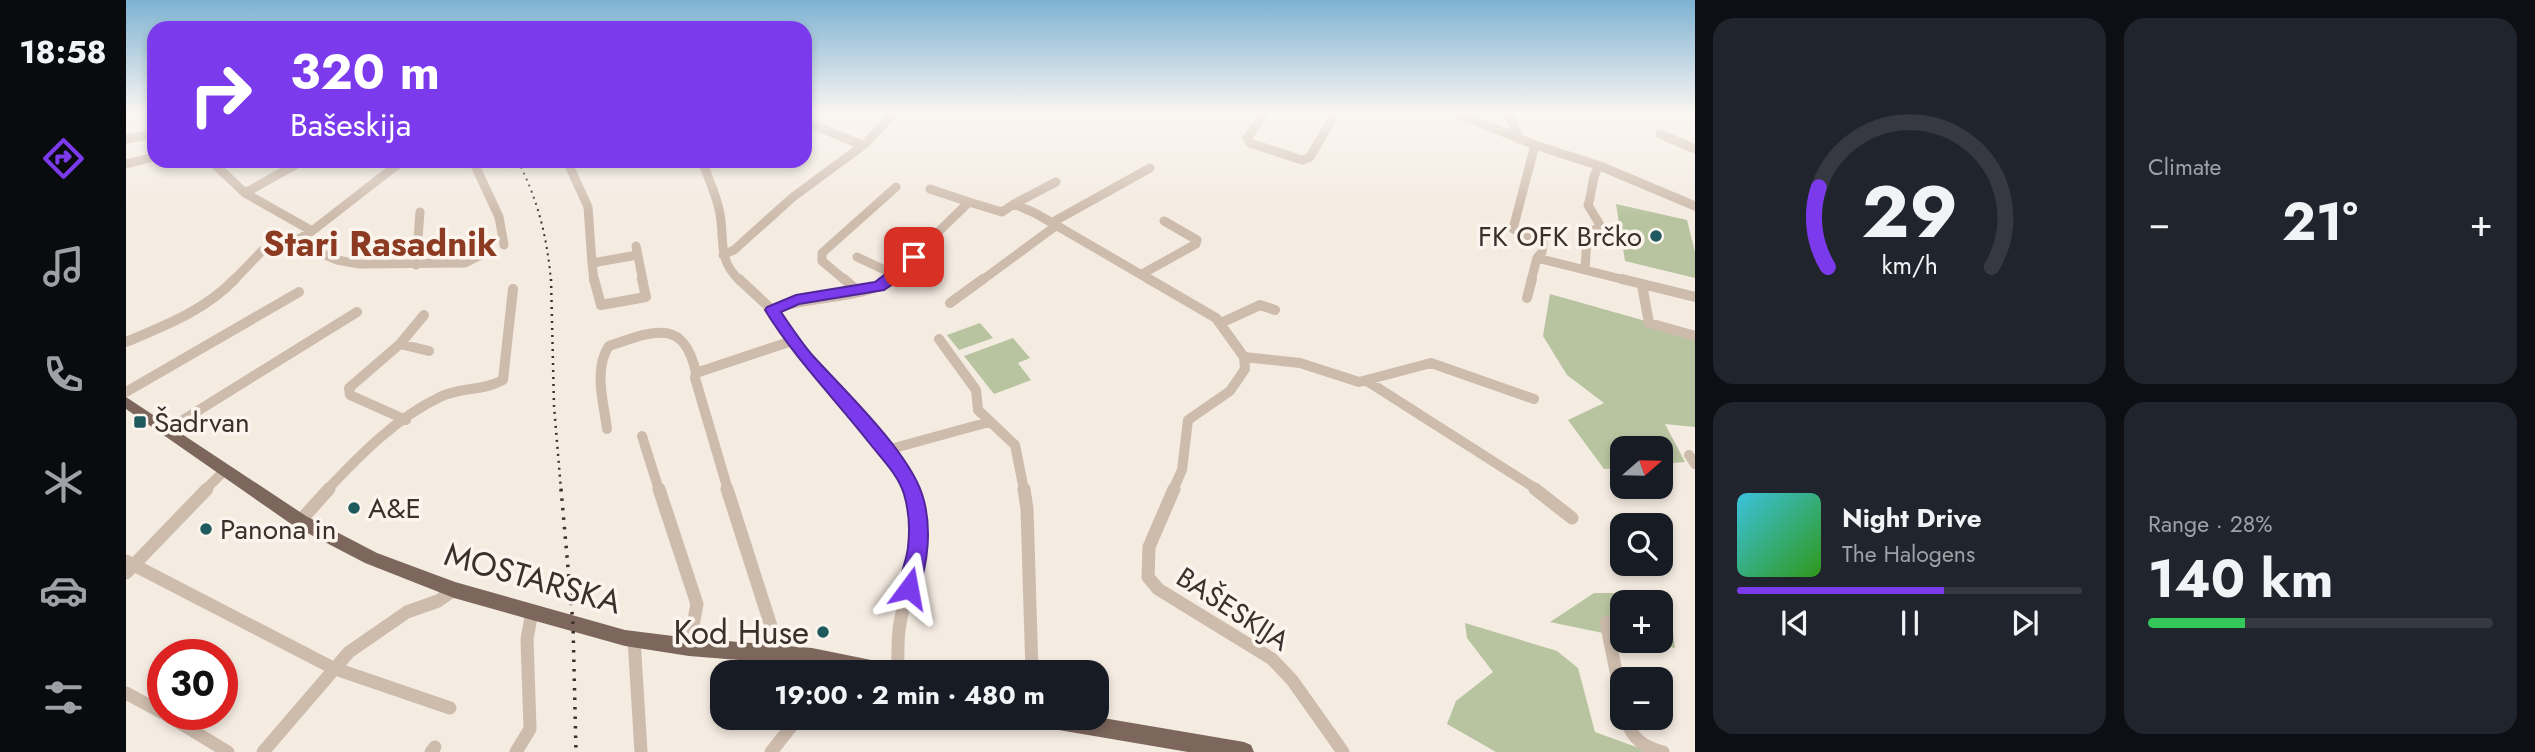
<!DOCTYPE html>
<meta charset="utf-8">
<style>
:root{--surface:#171b24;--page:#20242c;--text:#f1f3f6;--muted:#9ea1a6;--line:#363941;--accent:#7c3aed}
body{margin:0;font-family:Jost,sans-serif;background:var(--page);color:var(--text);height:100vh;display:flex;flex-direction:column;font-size:26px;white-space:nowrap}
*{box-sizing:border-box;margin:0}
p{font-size:23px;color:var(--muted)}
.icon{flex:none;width:38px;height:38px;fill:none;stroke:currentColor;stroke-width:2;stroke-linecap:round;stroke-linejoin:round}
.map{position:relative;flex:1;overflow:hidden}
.sheet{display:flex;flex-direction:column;gap:18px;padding:18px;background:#0d0f14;width:840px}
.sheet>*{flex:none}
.hud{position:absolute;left:21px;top:21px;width:665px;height:147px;border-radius:21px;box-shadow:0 4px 10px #0003;background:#7c3aed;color:#fff;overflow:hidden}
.needle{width:46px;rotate:70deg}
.fabs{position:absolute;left:1484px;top:436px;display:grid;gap:14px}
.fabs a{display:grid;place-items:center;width:63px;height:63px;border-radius:14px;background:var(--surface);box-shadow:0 4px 10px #0003;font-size:35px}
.speed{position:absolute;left:21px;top:639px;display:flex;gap:14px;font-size:35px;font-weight:700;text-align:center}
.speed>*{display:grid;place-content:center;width:91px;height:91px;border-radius:50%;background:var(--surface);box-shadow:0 4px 10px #0003;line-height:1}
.speed .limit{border:10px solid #d22;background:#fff;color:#111}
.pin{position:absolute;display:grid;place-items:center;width:60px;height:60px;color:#fff;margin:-30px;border-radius:14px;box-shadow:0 4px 10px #0006}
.me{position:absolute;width:77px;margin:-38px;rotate:13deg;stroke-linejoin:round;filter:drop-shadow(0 0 5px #0008)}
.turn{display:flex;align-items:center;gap:24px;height:147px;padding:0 28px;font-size:32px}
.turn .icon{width:91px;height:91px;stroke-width:2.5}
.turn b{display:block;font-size:49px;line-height:60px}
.big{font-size:52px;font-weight:700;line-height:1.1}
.sheet .widget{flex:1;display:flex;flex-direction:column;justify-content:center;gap:10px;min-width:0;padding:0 24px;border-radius:21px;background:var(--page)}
.sheet .dial{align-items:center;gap:0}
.dial svg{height:182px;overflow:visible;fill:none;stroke:var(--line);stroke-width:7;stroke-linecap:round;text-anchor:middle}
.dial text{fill:var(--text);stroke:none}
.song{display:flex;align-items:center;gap:21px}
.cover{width:84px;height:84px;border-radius:10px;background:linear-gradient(135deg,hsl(190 70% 55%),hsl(110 70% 35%))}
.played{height:7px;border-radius:4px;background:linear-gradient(90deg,var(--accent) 60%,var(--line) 60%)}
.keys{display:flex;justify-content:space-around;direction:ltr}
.heat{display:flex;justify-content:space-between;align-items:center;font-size:38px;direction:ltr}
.charge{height:10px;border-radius:5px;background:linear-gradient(90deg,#34c759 28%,var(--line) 0)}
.sheet .tiles{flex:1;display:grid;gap:18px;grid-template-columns:repeat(2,1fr)}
.trip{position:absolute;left:584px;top:660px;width:399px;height:70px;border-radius:21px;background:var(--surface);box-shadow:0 4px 10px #0003;font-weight:700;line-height:70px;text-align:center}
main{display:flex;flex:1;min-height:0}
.menu{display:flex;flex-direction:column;width:126px;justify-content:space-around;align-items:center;background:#090b0e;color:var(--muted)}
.menu .icon{width:49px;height:49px}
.menu .active{color:var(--accent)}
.menu b{font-size:32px;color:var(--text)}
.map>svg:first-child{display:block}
.green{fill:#b8c4a0}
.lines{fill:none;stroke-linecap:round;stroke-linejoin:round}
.minor-far2{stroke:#cdbbac;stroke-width:9}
.minor-far1{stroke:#cdbbac;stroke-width:10}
.minor{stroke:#cdbbac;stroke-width:13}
.major{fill:#7d675c;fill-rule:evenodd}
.rail-far2{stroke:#3b302b;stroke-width:2;stroke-dasharray:2 4.5;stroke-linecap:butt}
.rail-far1{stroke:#3b302b;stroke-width:2.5;stroke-dasharray:2 5;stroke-linecap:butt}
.rail{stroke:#3b302b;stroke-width:3.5;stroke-dasharray:2.5 7;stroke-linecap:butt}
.route{fill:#7c3aed;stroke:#51269a;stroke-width:2}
.poi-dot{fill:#1f5a5e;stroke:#fbf5ee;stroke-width:2.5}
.labels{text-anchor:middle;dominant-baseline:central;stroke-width:7;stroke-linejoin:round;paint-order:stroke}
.poi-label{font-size:28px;fill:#3b302b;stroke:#fbf5ee;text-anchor:start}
.street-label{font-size:28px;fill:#3b302b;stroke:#fbf5ee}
.near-street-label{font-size:33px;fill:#3b302b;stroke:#fbf5ee}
.near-poi-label{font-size:33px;fill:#3b302b;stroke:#fbf5ee;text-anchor:end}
.district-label{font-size:35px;font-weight:bold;fill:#8c3b22;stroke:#fbf5ee}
</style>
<main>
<nav class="menu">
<b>18:58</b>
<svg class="icon active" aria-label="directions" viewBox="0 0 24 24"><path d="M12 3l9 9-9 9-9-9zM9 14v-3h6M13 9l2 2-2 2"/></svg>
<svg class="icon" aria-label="music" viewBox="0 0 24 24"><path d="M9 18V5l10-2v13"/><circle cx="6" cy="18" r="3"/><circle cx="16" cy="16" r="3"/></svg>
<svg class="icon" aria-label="phone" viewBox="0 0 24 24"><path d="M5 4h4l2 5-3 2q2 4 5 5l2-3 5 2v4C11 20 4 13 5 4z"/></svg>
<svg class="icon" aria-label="climate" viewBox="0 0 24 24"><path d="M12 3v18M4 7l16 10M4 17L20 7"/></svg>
<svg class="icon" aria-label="car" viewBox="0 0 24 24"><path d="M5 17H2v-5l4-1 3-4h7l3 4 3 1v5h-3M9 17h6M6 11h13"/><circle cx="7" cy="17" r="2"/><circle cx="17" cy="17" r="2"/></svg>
<svg class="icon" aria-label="filters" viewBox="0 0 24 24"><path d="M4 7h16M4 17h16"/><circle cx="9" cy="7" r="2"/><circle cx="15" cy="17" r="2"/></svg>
</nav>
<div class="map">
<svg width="1569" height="752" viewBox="0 0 1569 752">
<rect width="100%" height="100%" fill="#f4ebe1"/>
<!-- green -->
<path class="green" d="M1490 204 1561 220 1569 252V278L1499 261Z
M1424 294 1569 335V427L1539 424 1559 462 1535 464V448H1496V468L1478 469 1442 420 1478 403 1441 375 1417 336Z
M854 323 867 338 833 350 821 335Z
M887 338 904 358 892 363 905 380 868 394 838 356Z
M1468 593H1542L1549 648 1512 641 1535 640V602H1496V637L1424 622Z
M1339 623 1431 651 1452 668 1469 732 1524 752H1370L1321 724 1330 701 1367 672 1341 638Z"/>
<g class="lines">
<!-- minor-far2 -->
<path class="minor-far2" d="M1140 112 1121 138 1124 143 1176 160 1184 157 1210 112
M1327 112 1409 145 1474 166 1569 206
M1382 112 1393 139
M679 127 685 124 736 145
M1534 134 1569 149
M0 139 28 134
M1409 145 1387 229 1417 243 1416 252 1411 258 1503 281
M85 161 119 193
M176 161 119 193 186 231
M347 161 373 217 378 245
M441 161 462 207 466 263 511 255
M576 161C582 178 591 196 594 214 599 242 591 259 614 281
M612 161H623
M0 164 28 157
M804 189 843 202
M888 204 930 182
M927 222 1024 168
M167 241 211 260 233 264 339 263 359 253
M510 246 517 281
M597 255 608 250 667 197 739 144 769 112
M731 257 769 275
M466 263 468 281
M290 265 294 212
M1459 270 1461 237 1474 225 1462 205C1467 191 1465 177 1473 166
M1016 274 1070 244 1071 240 1038 221
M107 281 136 251 171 240 186 231 276 161
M720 281 696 261V253L770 187
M762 281 843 202 876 212 888 204 909 213 1026 281
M855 281 931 225
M1405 281 1411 258"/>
<!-- minor-far1 -->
<path class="minor-far1" d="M468 279 475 305 520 297 516 279
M613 279 646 310 679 357 761 450 779 475 786 490
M718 279 732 291
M1023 279 1090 318 1118 357 1119 369 1104 391 1062 420 1056 470 1047 490
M1496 279 1569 297
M1516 285 1523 323 1569 336
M1401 298 1406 279
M824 303 857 279
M646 310C681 295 737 300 764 279
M1095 323 1134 305 1149 310
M813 339 850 390 852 410 889 445 898 490
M0 342C40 325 78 311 109 279
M274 344 298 315
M1118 357 1174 363 1233 382 1305 363 1408 399
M1241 381 1412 490
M0 392 173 292
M280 420 224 395 223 388 274 344 303 351
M481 429C478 404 467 369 483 346 527 331 558 317 570 373
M41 430 231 312
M516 436 533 490
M761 450 863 422
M1563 455 1569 464
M79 490 99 470
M201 490C234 455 270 418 314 397 334 387 358 391 377 380L387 289
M602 490 569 378 570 373 666 341"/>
<!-- minor -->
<path class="minor" d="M533 489 571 604 563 647
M601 489 654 654
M898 489 901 509 906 672
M1048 489 1023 547 1022 577 1032 589 1146 659 1166 680 1217 752
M1409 489 1446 518
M174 521 203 489
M0 561 207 668 324 708
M0 573 81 489
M1480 622 1496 701
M508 639 515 752
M772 672C772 656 771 638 774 623 782 579 805 533 785 489
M0 693 37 713
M39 714 102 752
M1500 718C1505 738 1517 747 1537 752
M137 752 223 652 281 612 312 601 328 590
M305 752 309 747
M390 752 404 729 401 639 406 612
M645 752 672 718"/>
<!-- major -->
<path class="major" d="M0 397 180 516 251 553 329 582 499 630 563 638 686 648 760 663 767 666 769 672H717L686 666 563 656 499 646 328 598 239 563 168 526 0 409Z
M971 717 1118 742 1125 745 1128 752H1062L921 728 914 725 911 718Z"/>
<!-- rail-far2 -->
<path class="rail-far2" d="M392 161C412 200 421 237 425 281"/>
<!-- rail-far1 -->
<path class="rail-far1" d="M425 279 428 406 435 490"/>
<!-- rail -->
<path class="rail" d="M435 489 447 624 450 752"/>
</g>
<!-- sky -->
<linearGradient id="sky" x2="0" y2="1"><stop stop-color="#7eb2d2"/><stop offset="0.52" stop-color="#faf6f2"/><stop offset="1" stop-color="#faf6f2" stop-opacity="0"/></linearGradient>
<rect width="1569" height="217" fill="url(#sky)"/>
<!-- route -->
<path class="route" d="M788 252 792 253V260L770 282 758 290 673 304 655 312C665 327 675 342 687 356 719 391 781 450 796 494 806 524 803 565 790 594L783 597 776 594C770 580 781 562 782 547 784 530 783 511 778 494 772 475 757 460 745 445 710 400 669 359 639 310L641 307 670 295 749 282Z"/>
<!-- markers -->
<g class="poi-dot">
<circle cx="1530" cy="236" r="7"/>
<rect x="7" y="415" width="14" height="14" rx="3.5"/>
<circle cx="228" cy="508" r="7"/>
<circle cx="80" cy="529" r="7"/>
<circle cx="697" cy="632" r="7"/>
</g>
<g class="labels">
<!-- poi labels -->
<g class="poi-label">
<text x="1516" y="236" text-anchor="end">FK OFK Brčko</text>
<text x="28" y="422">Šadrvan</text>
<text x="242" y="508">A&amp;E</text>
<text x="94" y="529">Panona in</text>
</g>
<!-- street labels -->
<g class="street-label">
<text transform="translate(1107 609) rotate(33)">BAŠESKIJA</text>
</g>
<!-- near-street labels -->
<g class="near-street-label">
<text transform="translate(407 578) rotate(16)">MOSTARSKA</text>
</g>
<!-- near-poi labels -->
<g class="near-poi-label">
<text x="683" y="632">Kod Huse</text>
</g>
<!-- district labels -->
<g class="district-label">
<text x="254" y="244">Stari Rasadnik</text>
</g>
</g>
</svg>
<div class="fabs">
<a><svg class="needle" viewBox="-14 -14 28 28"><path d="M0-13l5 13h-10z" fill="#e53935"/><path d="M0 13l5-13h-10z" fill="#9ea1a6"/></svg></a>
<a><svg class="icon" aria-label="search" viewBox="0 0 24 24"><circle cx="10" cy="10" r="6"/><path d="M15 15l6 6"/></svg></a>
<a>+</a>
<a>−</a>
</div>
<div class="speed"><div class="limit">30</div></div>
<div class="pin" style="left:788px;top:257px;background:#d93025"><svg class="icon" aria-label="arrive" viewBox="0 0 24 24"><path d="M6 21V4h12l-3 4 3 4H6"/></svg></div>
<svg class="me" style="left:783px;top:588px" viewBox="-20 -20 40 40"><path d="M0-17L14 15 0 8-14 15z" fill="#7c3aed" stroke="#fff" stroke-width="4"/></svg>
<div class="trip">19:00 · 2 min · 480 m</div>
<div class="hud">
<div class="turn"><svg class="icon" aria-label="right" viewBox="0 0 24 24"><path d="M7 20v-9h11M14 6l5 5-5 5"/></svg><div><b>320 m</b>Bašeskija</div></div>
</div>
</div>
<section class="sheet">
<div class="tiles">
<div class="widget dial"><svg viewBox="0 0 100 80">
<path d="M14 69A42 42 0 1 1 86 69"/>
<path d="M14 69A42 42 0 0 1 10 34" stroke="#7c3aed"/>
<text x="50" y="56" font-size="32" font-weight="700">29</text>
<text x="50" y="72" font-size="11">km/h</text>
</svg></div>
<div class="widget"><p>Climate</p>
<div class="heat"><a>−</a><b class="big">21°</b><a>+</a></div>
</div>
<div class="widget">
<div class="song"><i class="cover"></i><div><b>Night Drive</b><p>The Halogens</p></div></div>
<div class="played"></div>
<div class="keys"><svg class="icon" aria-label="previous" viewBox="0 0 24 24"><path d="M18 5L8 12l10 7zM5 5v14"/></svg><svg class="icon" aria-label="pause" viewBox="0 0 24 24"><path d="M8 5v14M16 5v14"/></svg><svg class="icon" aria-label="next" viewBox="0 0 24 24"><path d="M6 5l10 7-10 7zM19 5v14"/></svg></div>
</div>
<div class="widget"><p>Range · 28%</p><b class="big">140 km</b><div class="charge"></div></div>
</div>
</section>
</main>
